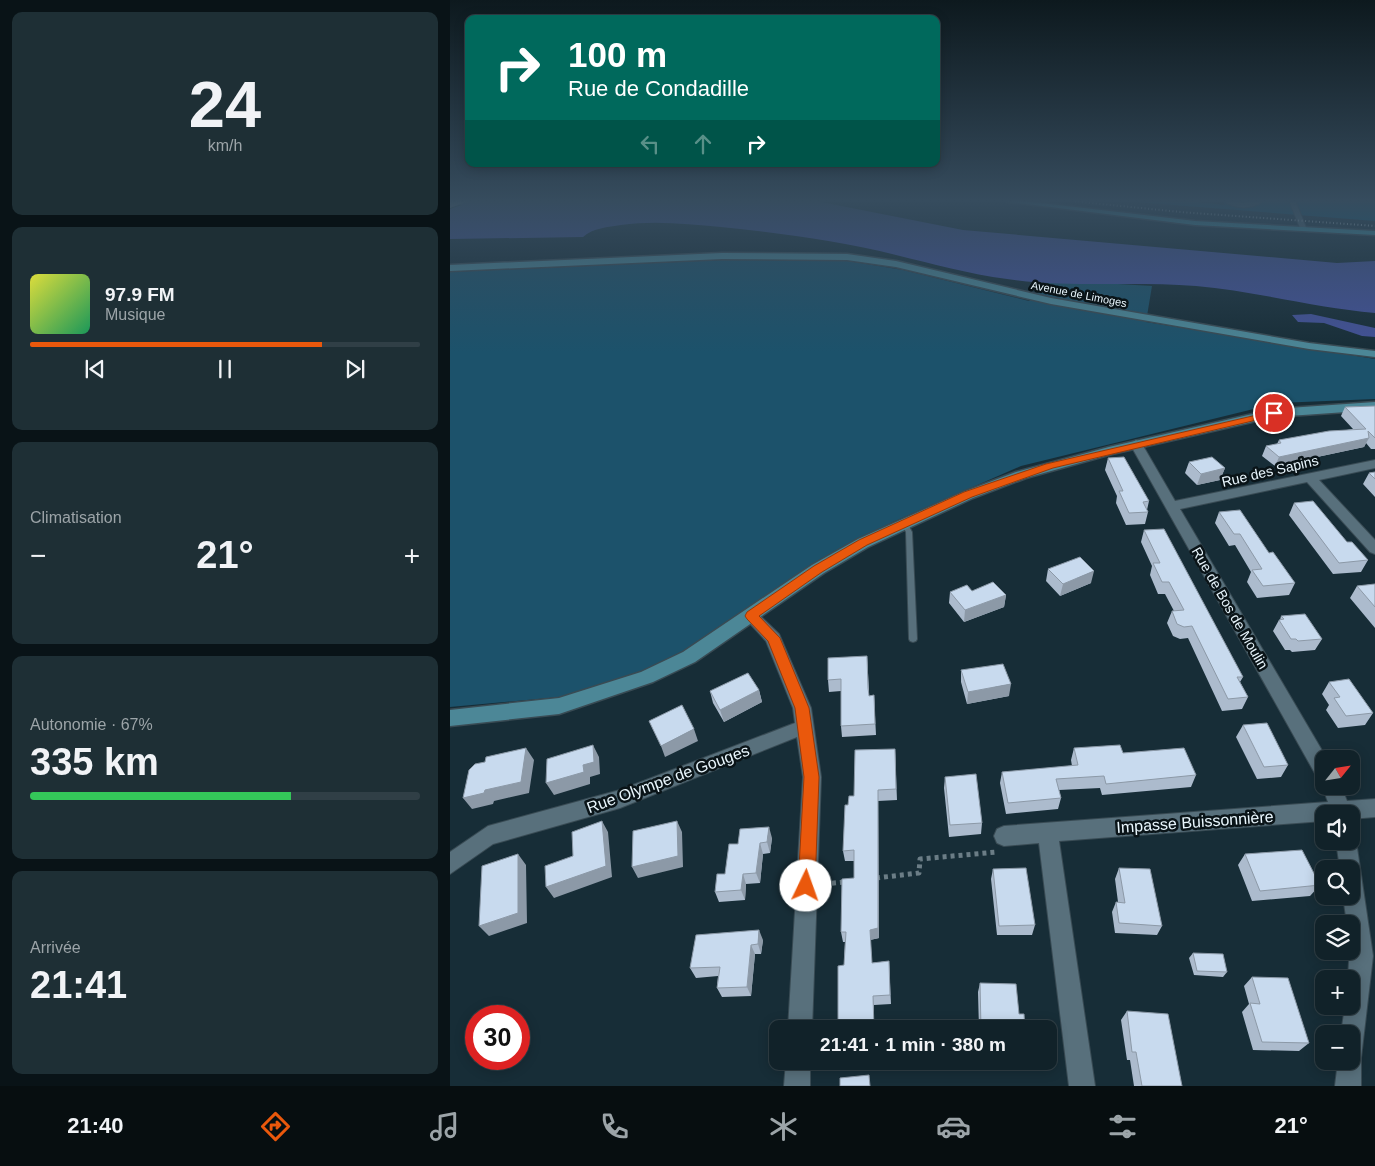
<!DOCTYPE html>
<html lang="fr">
<meta charset="utf-8">
<style>
:root{--surface:#112229;--page:#1e2f35;--text:#f1f3f6;--muted:#9ca4a8;--line:#303f46;--accent:#ea580c}
body{margin:0;font-family:Helvetica,sans-serif;background:var(--page);color:var(--text);height:100vh;display:flex;flex-direction:column;font-size:19px;white-space:nowrap}
*{box-sizing:border-box;margin:0}
p{font-size:16px;color:var(--muted)}
.icon{flex:none;width:28px;height:28px;fill:none;stroke:currentColor;stroke-width:2;stroke-linecap:round;stroke-linejoin:round}
.map{position:relative;flex:1;overflow:hidden}
.drawer{display:flex;flex-direction:column;gap:12px;padding:12px;background:#091317;width:450px}
.drawer>*{flex:none}
.hud{position:absolute;left:15px;top:15px;width:475px;height:152px;border-radius:10px;box-shadow:0 2px 12px #0003,0 0 0 1px var(--line);background:#00695c;color:#fff;overflow:hidden}
.needle{width:32px;rotate:60deg}
.controls{position:absolute;left:865px;top:750px;display:grid;gap:10px}
.controls a{display:grid;place-items:center;width:45px;height:45px;border-radius:10px;background:var(--surface);box-shadow:0 2px 12px #0003,0 0 0 1px var(--line);font-size:25px}
.speed{position:absolute;left:15px;top:1005px;display:flex;gap:10px;font-size:25px;font-weight:700;text-align:center}
.speed>*{display:grid;place-content:center;width:65px;height:65px;border-radius:50%;background:var(--surface);box-shadow:0 2px 12px #0003,0 0 0 1px var(--line);line-height:1}
.speed .limit{border:8px solid #d22;background:#fff;color:#111}
.pin{position:absolute;display:grid;place-items:center;width:42px;height:42px;color:#fff;margin:-21px;border:2px solid #fff;border-radius:50%;box-shadow:0 1px 5px #0007}
.me{position:absolute;width:55px;margin:-28px;rotate:3deg;stroke-linejoin:round;filter:drop-shadow(0 0 4px #0008)}
.turn{display:flex;align-items:center;gap:18px;height:105px;padding:0 20px;font-size:22px}
.turn .icon{width:65px;height:65px;stroke-width:2.5}
.turn b{display:block;font-size:35px;line-height:42px}
.lanes{display:flex;align-items:center;height:48px;padding:0 20px;background:#0003;justify-content:center;gap:25px;direction:ltr}
.lanes .off{opacity:.35}
.big{font-size:38px;font-weight:700;line-height:1.1}
.drawer .tile{flex:1;display:flex;flex-direction:column;justify-content:center;gap:8px;min-width:0;padding:0 18px;border-radius:10px;background:var(--page)}
.drawer .dial{align-items:center;gap:0}
.dial b{font-size:65px;line-height:1}
.song{display:flex;align-items:center;gap:15px}
.cover{width:60px;height:60px;border-radius:8px;background:linear-gradient(135deg,hsl(60 70% 55%),hsl(150 70% 35%))}
.played{height:5px;border-radius:2px;background:linear-gradient(90deg,var(--accent) 75%,var(--line) 75%)}
.keys{display:flex;justify-content:space-around;direction:ltr}
.heat{display:flex;justify-content:space-between;align-items:center;font-size:28px;direction:ltr}
.charge{height:8px;border-radius:4px;background:linear-gradient(90deg,#34c759 67%,var(--line) 0)}
.trip{position:absolute;left:319px;top:1020px;width:288px;height:50px;border-radius:10px;background:var(--surface);box-shadow:0 2px 12px #0003,0 0 0 1px var(--line);font-weight:700;line-height:50px;text-align:center}
.menu{display:flex;height:80px;justify-content:space-around;align-items:center;background:#070e10;color:var(--muted)}
.menu .icon{width:35px;height:35px}
.menu .active{color:var(--accent)}
.menu b{font-size:22px;color:var(--text)}
main{display:flex;flex:1;min-height:0}
.map>svg:first-child{display:block}
.green{fill:#1c526b}
.forest{fill:#005c7d}
.water{fill:#435298}
.lines{fill:none;stroke-linecap:round;stroke-linejoin:round}
.lane-casing{stroke:#394b54;stroke-width:2}
.street-casing{stroke:#394b54;stroke-width:2}
.secondary-casing{stroke:#394b54;stroke-width:3}
.primary-casing{stroke:#394b54;stroke-width:3}
.path{stroke:#6b7d86;stroke-width:5;stroke-dasharray:4 4;stroke-linecap:butt}
.lane{fill:#58707c;fill-rule:evenodd}
.street{fill:#58707c;fill-rule:evenodd}
.secondary{fill:#4c8797;fill-rule:evenodd}
.primary{fill:#409fb1;fill-rule:evenodd}
.rail{stroke:#bbcad2;stroke-width:2;stroke-dasharray:1 2.5;stroke-linecap:butt}
.wall{fill:#acbbcd}
.shaded-wall{fill:#8c99a7}
.building{fill:#c8daee;stroke:#8c99a7}
.route{fill:#ea580c;stroke:#983908}
.labels{text-anchor:middle;dominant-baseline:central;stroke-width:5;stroke-linejoin:round;paint-order:stroke}
.far-street-label{font-size:11px;fill:#e9f6fd;stroke:#0a1418}
.street-label{font-size:14px;fill:#e9f6fd;stroke:#0a1418}
.near-street-label{font-size:16px;fill:#e9f6fd;stroke:#0a1418}
</style>
<main>
<section class="drawer">
<div class="tile dial"><b>24</b><p>km/h</p></div>
<div class="tile">
<div class="song"><i class="cover"></i><div><b>97.9 FM</b><p>Musique</p></div></div>
<div class="played"></div>
<div class="keys"><svg class="icon" aria-label="previous" viewBox="0 0 24 24"><path d="M18 5L8 12l10 7zM5 5v14"/></svg><svg class="icon" aria-label="pause" viewBox="0 0 24 24"><path d="M8 5v14M16 5v14"/></svg><svg class="icon" aria-label="next" viewBox="0 0 24 24"><path d="M6 5l10 7-10 7zM19 5v14"/></svg></div>
</div>
<div class="tile"><p>Climatisation</p>
<div class="heat"><a>−</a><b class="big">21°</b><a>+</a></div>
</div>
<div class="tile"><p>Autonomie · 67%</p><b class="big">335 km</b><div class="charge"></div></div>
<div class="tile"><p>Arrivée</p><b class="big">21:41</b></div>
</section>
<div class="map">
<svg width="925" height="1086" viewBox="0 0 925 1086">
<rect width="100%" height="100%" fill="#172d37"/>
<!-- green -->
<path class="green" d="M273 260 398 261 453 270 579 301 601 280 702 286 696 322 925 359V399L828 403 571 466 443 522 365 565 231 653 184 675 121 696 0 707V272Z"/>
<!-- forest -->
<path class="forest" d="M660 200H727L775 205 772 200H925V221Z"/>
<!-- water -->
<path class="water" d="M0 200H361L513 230 887 263 925 261V313C866 308 804 291 746 286 683 281 619 288 557 279 519 274 483 264 446 255 390 241 329 233 271 227 238 224 204 220 171 225 158 227 143 228 133 237L0 239V209L12 205 0 203Z
M861 314 925 328V337L912 336 874 323 848 322 842 315Z"/>
<g class="lines">
<defs>
<path id="lane" d="M452 521H456L462 532 467 639 466 641 463 642 460 641 459 639 456 532 451 523Z"/>
<path id="street" d="M773 200 792 203 802 202 804 200 812 202C801 210 783 209 773 200Z
M839 200H845L857 230 850 228Z
M686 440 692 444 725 501 925 460V468L869 480 925 540V554L920 552 857 482 730 509 877 759H874V779L867 777 680 444Z
M301 610 306 612 329 634 361 708 371 777 362 1029H338L353 777 347 737 170 808 43 844 0 874V852L38 826 170 790 345 723 343 708 316 641 293 616 296 612Z
M874 781V786H891L897 801 925 799V817L901 819V814H874V821L609 841 645 1086H619L589 843 554 846 547 843 544 836 547 829 554 826 878 802 872 786Z
M901 833 906 841 923 956 911 1058V1086H885L888 1061H901V1034H891L895 1006H901V979H898L901 924H897L893 896H901V869H890L886 841H901Z
M336 1061H360V1086H334Z"/>
<path id="secondary" d="M272 253 397 254 446 261 601 298 859 343 925 351V357L859 349 601 304 446 267 397 260 272 259 0 271V265Z
M925 402V410L824 417 662 454 576 478 523 498 418 547 374 573 245 662 203 682 109 714 0 726V710L109 698 191 672 233 652 362 565 408 539 513 492 566 472 659 447 824 409Z"/>
<path id="primary" d="M545 200H566L745 221 925 231V235L745 225Z"/>
</defs>
<!-- lane casing -->
<use href="#lane" class="lane-casing"/>
<!-- street casing -->
<use href="#street" class="street-casing"/>
<!-- secondary casing -->
<use href="#secondary" class="secondary-casing"/>
<!-- primary casing -->
<use href="#primary" class="primary-casing"/>
<!-- path -->
<path class="path" d="M426 878 469 873 470 859 547 852
M374 884 395 882"/>
<!-- lane -->
<use href="#lane" class="lane"/>
<!-- street -->
<use href="#street" class="street"/>
<!-- secondary -->
<use href="#secondary" class="secondary"/>
<!-- primary -->
<use href="#primary" class="primary"/>
<!-- rail -->
<path class="rail" d="M611 200 731 212 925 226"/>
</g>
<!-- wall -->
<path class="wall" d="M925 406V449H921L916 443 914 447 825 466 812 456 816 446 827 444 829 440 903 429 891 416 895 407Z
M658 458 699 501 697 510 698 512 695 524 676 525 666 503 667 496 655 470Z
M739 462 775 468 770 480 747 485 735 473Z
M925 472V497L913 484 919 473Z
M844 503 918 560 911 572 883 574 839 515Z
M769 512 819 553 845 583 839 595 807 598 797 582 801 572 785 545 779 546 765 523Z
M694 530 793 677 790 682 798 697 792 709 772 711 738 638 730 639 723 636 717 623 722 611H724L715 594H708L700 575 702 566 691 542Z
M598 569 641 583 610 596 596 581Z
M925 584V628L900 598 907 586Z
M522 591 556 595 554 607 514 622 499 603 500 592Z
M831 616 872 639 865 650 842 652 840 650H835L823 631 829 620H830Z
M417 656 419 690V696L424 695 426 735 392 737 391 726V691L379 692 378 680Z
M511 670 559 696 517 704 511 682Z
M879 682 923 713 915 725 888 728 876 710 879 705 872 694Z
M309 690 312 702 274 722 263 703 260 691Z
M793 725 838 765 831 777 807 779 786 737Z
M624 748 673 753 746 775 741 787 652 795 650 788 609 790 611 798 608 809 556 814 550 783 552 772 622 766 621 760Z
M445 749 447 800 428 801 429 938 420 940 422 963 439 961 441 1004 424 1005V1029H388L394 965 395 942H393L391 932 404 878V861H395L393 851 398 805 404 796Z
M495 777 532 823 531 834 499 837 494 788Z
M322 838 320 853 313 854 310 883 296 884 295 900 269 902 265 892 275 874 288 844Z
M795 854 870 885 860 896 802 901 788 865Z
M669 868 712 926 707 935 665 933 662 912 666 902H668L665 879Z
M543 869 585 925 582 935H547L541 879Z
M313 940 311 954H305L301 996 272 997 267 988 268 976 246 978 240 968Z
M743 953 777 972 773 977 744 975 739 958Z
M802 977 859 1043 849 1051 803 1050 792 1012 799 1004 794 986Z
M530 983 569 1014 575 1029H529L528 992Z
M677 1011 732 1086H684L680 1060H677L671 1020Z
M530 1061H576L575 1066 531 1065Z"/>
<!-- shaded-wall -->
<path class="shaded-wall" d="M0 200H22L0 208Z
M919 438 914 447 825 466 829 457Z
M775 468 770 480 747 485 751 474Z
M644 571 641 583 610 596 613 584Z
M556 595 554 607 514 622 515 610Z
M561 684 559 696 517 704 518 692Z
M309 690 312 702 274 722 270 710Z
M244 729 248 741 215 757 211 746Z
M143 745 149 757 150 774 140 777V784L104 795 96 783 133 765Z
M76 748 84 760 79 793 44 801 43 804 22 809 13 798Z
M428 790 429 938 420 940V930Z
M152 821 158 832 162 877 104 898 96 887Z
M227 821 232 832 233 867 188 878 182 867Z
M319 827 322 838 320 853 317 842Z
M310 843 313 854 310 883 306 873Z
M68 854 76 865 77 923 39 936 29 926Z
M293 874 296 884 295 900 291 890Z
M309 930 313 940 311 954 308 944Z
M301 945 305 954 301 996 297 987Z
M423 996 424 1005V1029Z"/>
<!-- building -->
<path class="building" d="M925 406V438L918 431 919 438 829 457 816 446 831 443 829 440 879 431 916 429 895 407Z
M674 457 699 501 693 502 698 512 679 513 669 491H673L658 458Z
M762 457 775 468 751 474 739 462Z
M925 472V479L919 473Z
M863 501 897 542H902L918 560 889 563 844 503Z
M790 510 819 553 823 552 845 583 813 586 802 570 812 569 790 534H784L769 512Z
M714 529 793 677H787L798 697 778 699 742 626 734 627 727 624 722 611 734 610 719 582H712L703 563H710L694 530Z
M630 557 644 571 613 584 598 569Z
M543 582 556 595 515 610 500 592 517 585 522 591Z
M925 584V607L907 586Z
M855 614 872 639 848 641 846 639H841L829 620 834 619 831 616Z
M417 656 418 688 419 696 424 695 425 724 391 726V679L378 680V658Z
M553 664 561 684 518 692 511 670Z
M298 673 309 690 270 710 260 691Z
M899 679 923 713 896 716 884 698 890 697 879 682Z
M232 705 244 729 211 746 199 721Z
M817 723 838 765 814 767 793 725Z
M143 745 144 762 133 765 134 772 96 783 97 759Z
M670 745 673 753 734 748 746 775 656 784 654 776 606 779 611 798 558 803 552 772 628 765 624 748Z
M76 748 71 782 35 790 34 793 13 798 19 770 25 764 35 762 36 757Z
M445 749 446 789 428 790V928L420 930 422 963 439 961 440 995 423 996 424 1029H388V966L394 965 396 932H391L392 879 404 878V850L393 851 395 805H398L399 796H404L405 750Z
M526 774 532 823 500 825 495 777Z
M152 821 156 866 96 887 95 866 123 856 122 832Z
M227 821 228 856 182 867 183 831Z
M319 827 317 842 310 843 306 873 293 874 291 890 265 892 267 874H275L279 844H288L290 829Z
M852 850 870 885 810 891 795 854Z
M68 854V913L29 926 32 866Z
M576 868 585 925 549 926 543 869Z
M669 868 700 869 712 926 669 923 666 902 675 903Z
M309 930 308 944 301 945 297 987 267 988 270 967 240 968 246 935Z
M743 953 773 954 777 972 747 971Z
M802 977 838 978 859 1043 812 1042 800 1003 810 1004Z
M530 983 566 984 569 1014H574L575 1029H531Z
M677 1011 718 1014 732 1086H692L686 1052H682Z
M419 1075 420 1086H390V1078Z"/>
<!-- sky -->
<linearGradient id="sky" x2="0" y2="1"><stop stop-color="#0d191e"/><stop offset="0.57" stop-color="#364c5e"/><stop offset="1" stop-color="#364c5e" stop-opacity="0"/></linearGradient>
<rect width="925" height="352" fill="url(#sky)"/>
<!-- route -->
<path class="route" d="M824 411H828V415L603 468 522 497 417 545 372 572 309 616 330 638 359 708 369 777 365 886 363 892 356 895 350 892 348 886 354 777 345 708 318 641 297 619 295 616 297 612 364 566 409 540 514 492 596 464Z"/>
<g class="labels">
<!-- far-street labels -->
<g class="far-street-label">
<text transform="translate(629 294) rotate(11)">Avenue de Limoges</text>
</g>
<!-- street labels -->
<g class="street-label">
<text transform="translate(820 471) rotate(-13)">Rue des Sapins</text>
<text transform="translate(780 608) rotate(60)">Rue de Bos de Moulin</text>
</g>
<!-- near-street labels -->
<g class="near-street-label">
<text transform="translate(218 779) rotate(-20)">Rue Olympe de Gouges</text>
<text transform="translate(745 822) rotate(-4)">Impasse Buissonnière</text>
</g>
</g>
</svg>
<div class="controls">
<a><svg class="needle" viewBox="-14 -14 28 28"><path d="M0-13l5 13h-10z" fill="#e53935"/><path d="M0 13l5-13h-10z" fill="#9ca4a8"/></svg></a>
<a><svg class="icon" aria-label="sound" viewBox="0 0 24 24"><path d="M4 9h4l5-4v14l-5-4H4zM17 9q2 3 0 6"/></svg></a>
<a><svg class="icon" aria-label="search" viewBox="0 0 24 24"><circle cx="10" cy="10" r="6"/><path d="M15 15l6 6"/></svg></a>
<a><svg class="icon" aria-label="layers" viewBox="0 0 24 24"><path d="M12 4l9 5-9 5-9-5zM3 14l9 5 9-5"/></svg></a>
<a>+</a>
<a>−</a>
</div>
<div class="speed"><div class="limit">30</div></div>
<div class="pin" style="left:824px;top:413px;background:#d93025"><svg class="icon" aria-label="arrive" viewBox="0 0 24 24"><path d="M6 21V4h12l-3 4 3 4H6"/></svg></div>
<svg class="me" style="left:356px;top:886px" viewBox="-20 -20 40 40"><circle r="19" fill="#fff"/><path d="M0-13L10 11 0 6-10 11z" fill="#ea580c"/></svg>
<div class="trip">21:41 · 1 min · 380 m</div>
<div class="hud">
<div class="turn"><svg class="icon" aria-label="right" viewBox="0 0 24 24"><path d="M7 20v-9h11M14 6l5 5-5 5"/></svg><div><b>100 m</b>Rue de Condadille</div></div>
<div class="lanes"><svg class="icon off" aria-label="left" viewBox="0 0 24 24"><path d="M17 20v-9H6M10 6l-5 5 5 5"/></svg><svg class="icon off" aria-label="ahead" viewBox="0 0 24 24"><path d="M12 20V5M6 11l6-6 6 6"/></svg><svg class="icon" aria-label="right" viewBox="0 0 24 24"><path d="M7 20v-9h11M14 6l5 5-5 5"/></svg></div>
</div>
</div>
</main>
<nav class="menu">
<b>21:40</b>
<svg class="icon active" aria-label="directions" viewBox="0 0 24 24"><path d="M12 3l9 9-9 9-9-9zM9 14v-3h6M13 9l2 2-2 2"/></svg>
<svg class="icon" aria-label="music" viewBox="0 0 24 24"><path d="M9 18V5l10-2v13"/><circle cx="6" cy="18" r="3"/><circle cx="16" cy="16" r="3"/></svg>
<svg class="icon" aria-label="phone" viewBox="0 0 24 24"><path d="M5 4h4l2 5-3 2q2 4 5 5l2-3 5 2v4C11 20 4 13 5 4z"/></svg>
<svg class="icon" aria-label="climate" viewBox="0 0 24 24"><path d="M12 3v18M4 7l16 10M4 17L20 7"/></svg>
<svg class="icon" aria-label="car" viewBox="0 0 24 24"><path d="M5 17H2v-5l4-1 3-4h7l3 4 3 1v5h-3M9 17h6M6 11h13"/><circle cx="7" cy="17" r="2"/><circle cx="17" cy="17" r="2"/></svg>
<svg class="icon" aria-label="filters" viewBox="0 0 24 24"><path d="M4 7h16M4 17h16"/><circle cx="9" cy="7" r="2"/><circle cx="15" cy="17" r="2"/></svg>
<b>21°</b>
</nav>
